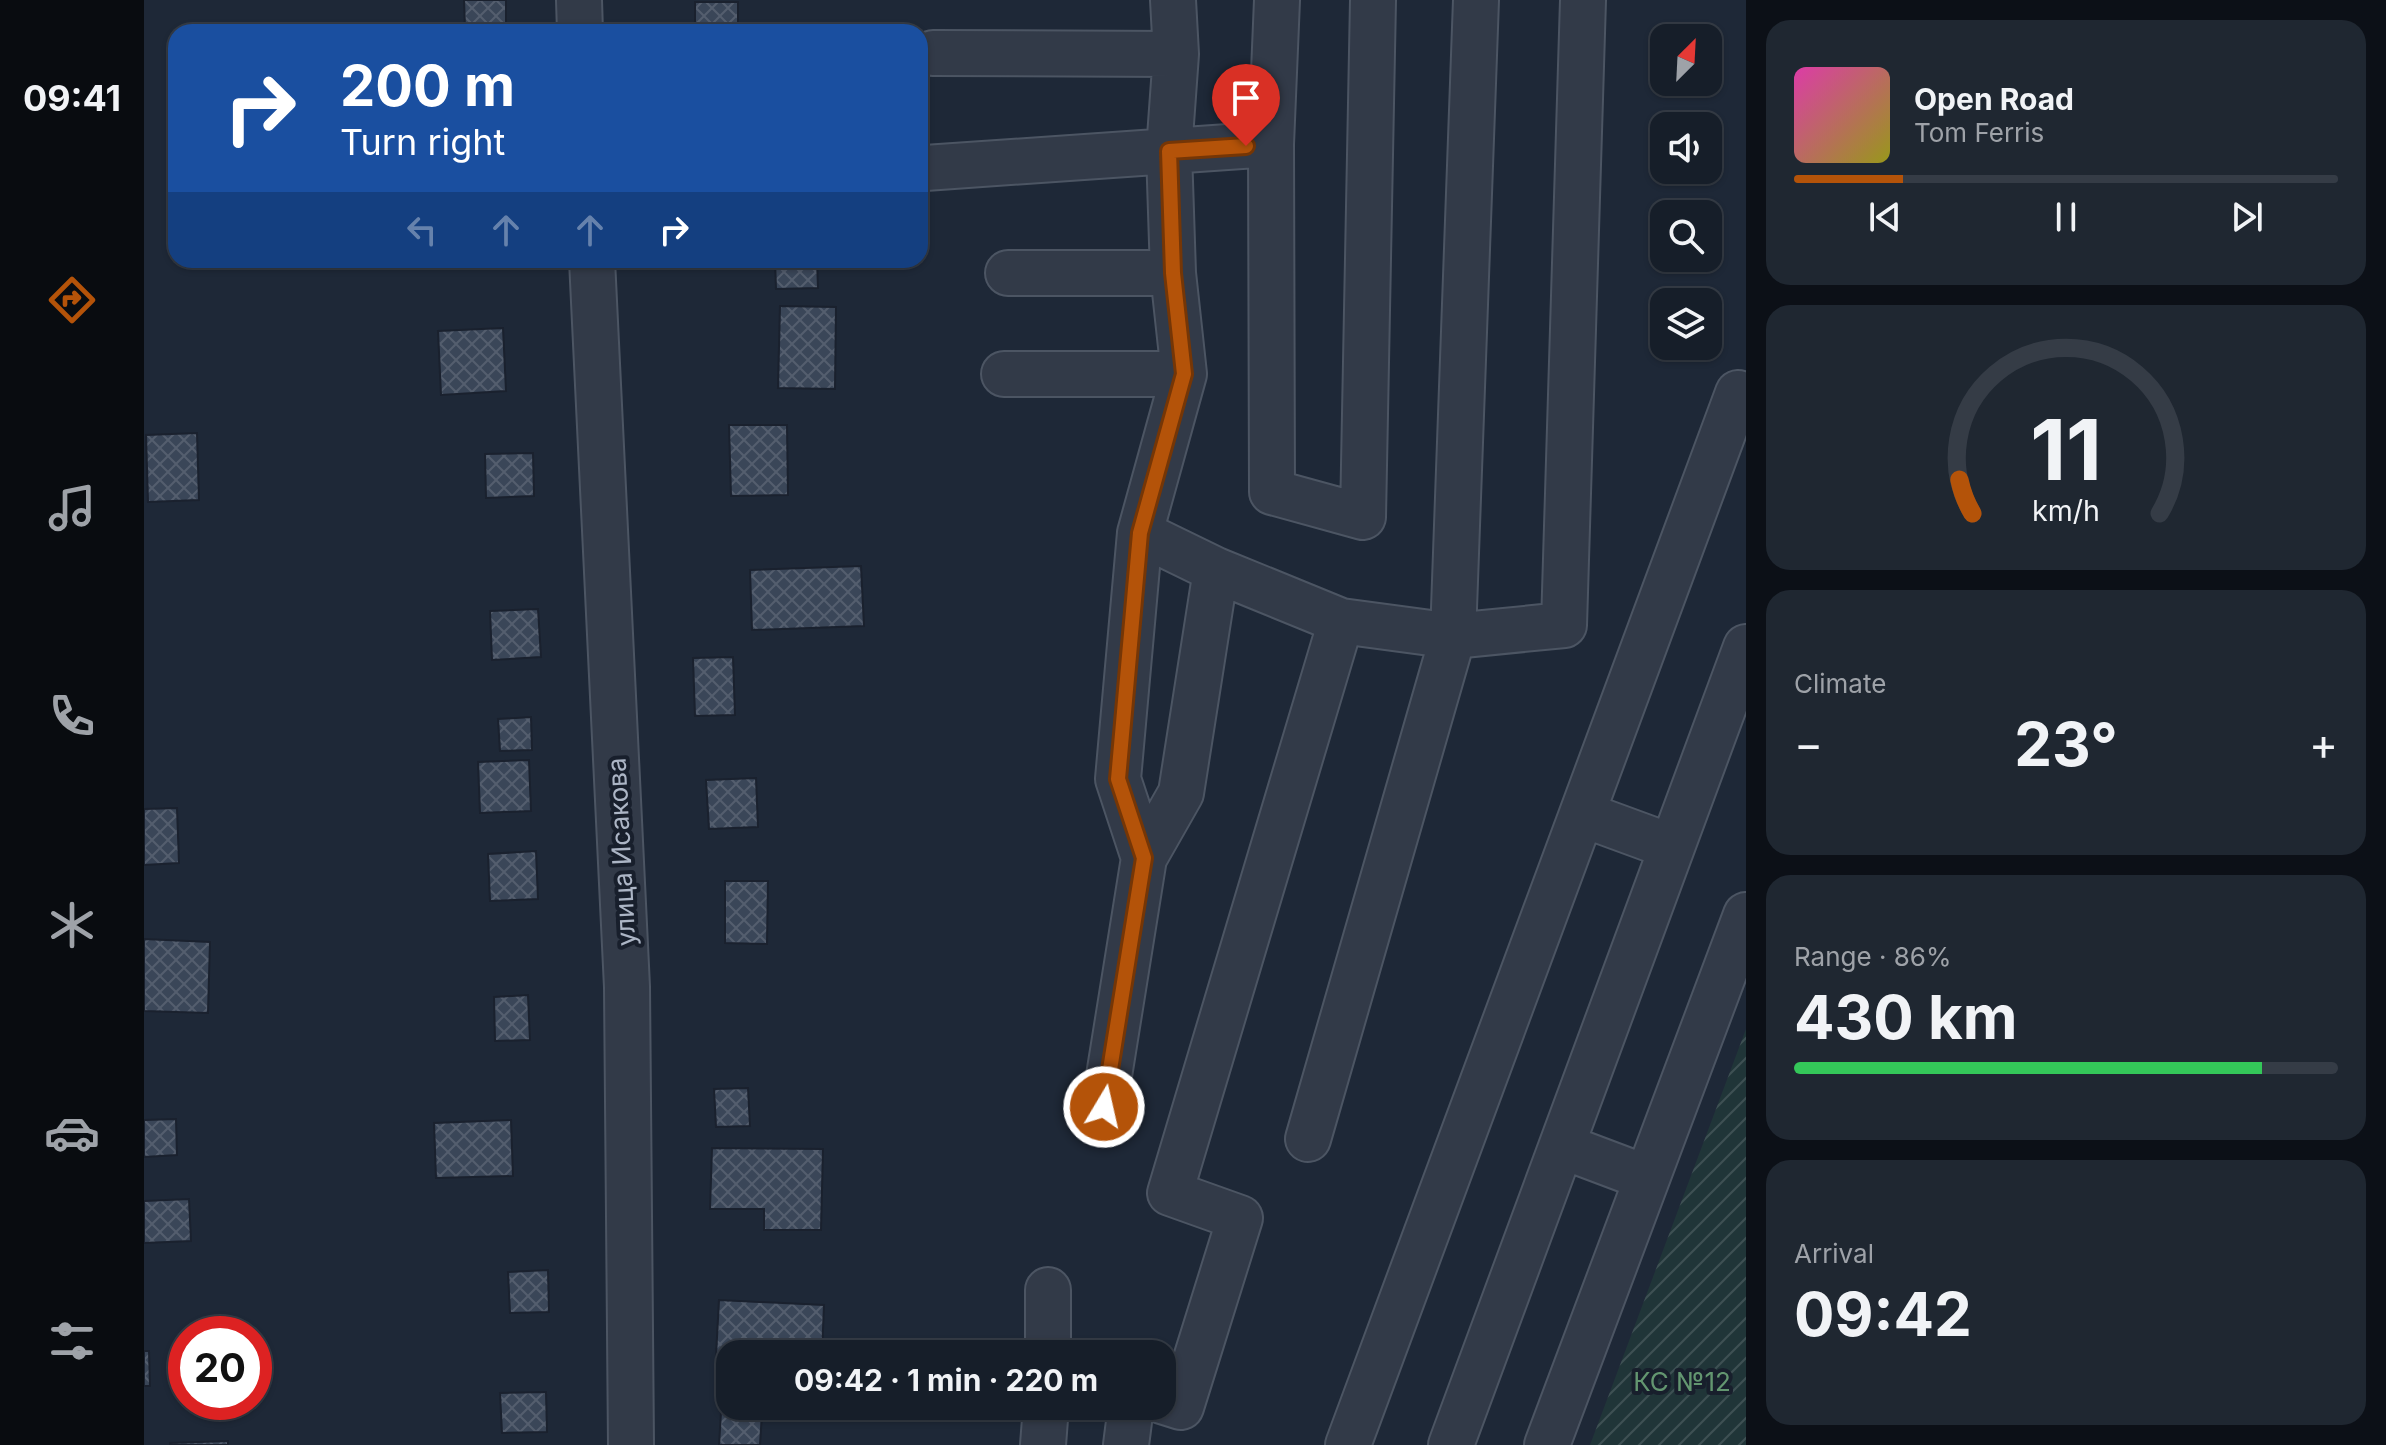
<!DOCTYPE html>
<meta charset="utf-8">
<style>
:root{--surface:#161e29;--page:#1f2731;--text:#f1f3f6;--muted:#9ea2a8;--line:#353c46;--accent:#b45309}
body{margin:0;font-family:Inter,sans-serif;background:var(--page);color:var(--text);height:100vh;display:flex;flex-direction:column;font-size:30px;white-space:nowrap}
*{box-sizing:border-box;margin:0}
p{font-size:26px;color:var(--muted)}
.icon{flex:none;width:44px;height:44px;fill:none;stroke:currentColor;stroke-width:2;stroke-linecap:round;stroke-linejoin:round}
.map{position:relative;flex:1;overflow:hidden}
.panel{display:flex;flex-direction:column;gap:20px;padding:20px;background:#0c1017;width:640px}
.panel>*{flex:none}
.top-card{position:absolute;left:24px;top:24px;width:760px;height:244px;border-radius:24px;box-shadow:0 2px 6px #0004,0 0 0 2px var(--line);background:#1a4fa0;color:#fff;overflow:hidden}
.needle{width:52px;rotate:24deg}
.fabs{position:absolute;left:1506px;top:24px;display:grid;gap:16px}
.fabs a{display:grid;place-items:center;width:72px;height:72px;border-radius:16px;background:var(--surface);box-shadow:0 2px 6px #0004,0 0 0 2px var(--line);font-size:40px}
.speed{position:absolute;left:24px;top:1316px;display:flex;gap:16px;font-size:40px;font-weight:700;text-align:center}
.speed>*{display:grid;place-content:center;width:104px;height:104px;border-radius:50%;background:var(--surface);box-shadow:0 2px 6px #0004,0 0 0 2px var(--line);line-height:1}
.speed .limit{border:12px solid #d22;background:#fff;color:#111}
.pin{position:absolute;display:grid;place-items:center;width:68px;height:68px;color:#fff;margin:-82px -34px;border-radius:50% 50% 50% 0;rotate:-45deg;box-shadow:0 0 8px #0007}
.pin .icon{rotate:45deg}
.me{position:absolute;width:88px;margin:-44px;rotate:9deg;stroke-linejoin:round;filter:drop-shadow(0 0 6px #0008)}
.turn{display:flex;align-items:center;gap:28px;height:168px;padding:0 40px;font-size:36px}
.turn .icon{width:104px;height:104px;stroke-width:2.5}
.turn b{display:block;font-size:56px;line-height:68px}
.lanes{display:flex;align-items:center;height:76px;padding:0 40px;background:#0003;justify-content:center;gap:40px;direction:ltr}
.lanes .off{opacity:.35}
.big{font-size:60px;font-weight:700;line-height:1.1}
.panel .widget{flex:1;display:flex;flex-direction:column;justify-content:center;gap:12px;min-width:0;padding:0 28px;border-radius:24px;background:var(--page)}
.panel .dial{align-items:center;gap:0}
.dial svg{height:208px;overflow:visible;fill:none;stroke:var(--line);stroke-width:7;stroke-linecap:round;text-anchor:middle}
.dial text{fill:var(--text);stroke:none}
.song{display:flex;align-items:center;gap:24px}
.cover{width:96px;height:96px;border-radius:12px;background:linear-gradient(135deg,hsl(320 70% 55%),hsl(60 70% 35%))}
.played{height:8px;border-radius:4px;background:linear-gradient(90deg,var(--accent) 20%,var(--line) 20%)}
.keys{display:flex;justify-content:space-around;direction:ltr}
.heat{display:flex;justify-content:space-between;align-items:center;font-size:44px;direction:ltr}
.charge{height:12px;border-radius:6px;background:linear-gradient(90deg,#34c759 86%,var(--line) 0)}
.trip{position:absolute;left:572px;top:1340px;width:460px;height:80px;border-radius:24px;background:var(--surface);box-shadow:0 2px 6px #0004,0 0 0 2px var(--line);font-weight:700;line-height:80px;text-align:center}
main{display:flex;flex:1;min-height:0}
.menu{display:flex;flex-direction:column;width:144px;justify-content:space-around;align-items:center;background:#090c10;color:var(--muted)}
.menu .icon{width:56px;height:56px}
.menu .active{color:var(--accent)}
.menu b{font-size:36px;color:var(--text)}
.map>svg:first-child{display:block}
.garden{fill:url(#garden-furrows)}
.building{fill:url(#building-cross-hatch);stroke:#1a212e;stroke-width:2}
.lines{fill:none;stroke-linecap:round;stroke-linejoin:round}
.minor-casing{stroke:#4c5563;stroke-width:48}
.minor{stroke:#323a48;stroke-width:44}
.route-casing{stroke:#753606;stroke-width:20}
.route{stroke:#b45309;stroke-width:14}
.labels{text-anchor:middle;dominant-baseline:central;stroke-width:8;stroke-linejoin:round;paint-order:stroke}
.street-label{font-size:26px;fill:#acb5c5;stroke:#181f2c}
.park-label{font-size:26px;fill:#639670;stroke:#181f2c}
</style>
<main>
<nav class="menu">
<b>09:41</b>
<svg class="icon active" aria-label="directions" viewBox="0 0 24 24"><path d="M12 3l9 9-9 9-9-9zM9 14v-3h6M13 9l2 2-2 2"/></svg>
<svg class="icon" aria-label="music" viewBox="0 0 24 24"><path d="M9 18V5l10-2v13"/><circle cx="6" cy="18" r="3"/><circle cx="16" cy="16" r="3"/></svg>
<svg class="icon" aria-label="phone" viewBox="0 0 24 24"><path d="M5 4h4l2 5-3 2q2 4 5 5l2-3 5 2v4C11 20 4 13 5 4z"/></svg>
<svg class="icon" aria-label="climate" viewBox="0 0 24 24"><path d="M12 3v18M4 7l16 10M4 17L20 7"/></svg>
<svg class="icon" aria-label="car" viewBox="0 0 24 24"><path d="M5 17H2v-5l4-1 3-4h7l3 4 3 1v5h-3M9 17h6M6 11h13"/><circle cx="7" cy="17" r="2"/><circle cx="17" cy="17" r="2"/></svg>
<svg class="icon" aria-label="filters" viewBox="0 0 24 24"><path d="M4 7h16M4 17h16"/><circle cx="9" cy="7" r="2"/><circle cx="15" cy="17" r="2"/></svg>
</nav>
<div class="map">
<svg width="1602" height="1445" viewBox="0 0 1602 1445">
<defs>
<pattern id="garden-furrows" width="10" height="10" patternUnits="userSpaceOnUse" patternTransform="scale(2)"><rect width="10" height="10" fill="#203538"/><path d="M-1 1l2-2M0 10L10 0M9 11l2-2" fill="none" stroke="#3e5053"/></pattern>
<pattern id="building-cross-hatch" width="8" height="8" patternUnits="userSpaceOnUse" patternTransform="scale(2)"><rect width="8" height="8" fill="#3a4658"/><path d="M0 0l8 8M0 8l8-8" fill="none" stroke="#545e6e"/></pattern>
</defs>
<rect width="100%" height="100%" fill="#1e2837"/>
<!-- garden -->
<path class="garden" d="M1602 1029V1445H1446Z"/>
<!-- building -->
<path class="building" d="M320 0H362V27L321 28Z
M551 2H594V32H551Z
M631 260H673L674 288 632 289Z
M636 306 692 307 691 389 634 388Z
M359 328 362 391 297 395 294 331Z
M585 425H643L644 495 587 496Z
M53 433 55 500 4 502 2 435Z
M389 453 390 496 342 498 341 454Z
M717 566 720 626 608 630 606 570Z
M394 609 397 657 348 660 346 611Z
M589 657 591 715 551 716 549 658Z
M387 717 388 750 356 751 354 719Z
M385 760 387 811 336 813 334 762Z
M612 778 614 827 565 829 562 780Z
M33 808 35 863 0 865V809Z
M392 851 394 899 346 901 344 854Z
M581 881H624L623 944 581 943Z
M0 939 66 942 64 1013 0 1011Z
M384 995 386 1040 351 1041 350 997Z
M604 1088 606 1126 572 1127 570 1089Z
M32 1119 33 1155 0 1157V1120Z
M367 1120 369 1176 292 1178 290 1123Z
M568 1148 679 1149 677 1230H620V1209H566Z
M45 1199 47 1241 0 1243V1201Z
M404 1270 405 1312 366 1313 364 1272Z
M575 1300 680 1305 678 1354 572 1356Z
M0 1351H5L6 1386H0Z
M402 1392 403 1432 358 1433 356 1393Z
M577 1412 618 1413 616 1445H575Z
M84 1441V1445H26V1443Z"/>
<g class="lines">
<defs>
<path id="minor" d="M435 0 436 32
M1029 0 1032 54 1025 151 1029 273 1040 374 996 533 1072 570
M1133 0 1127 144 1128 492 1219 517 1229 0
M789 53 1032 54
M781 168 1127 144
M448 260 483 987 487 1445
M864 273H1029
M860 374H1040
M1438 814 1528 847
M1000 858 1037 793 1072 570 1197 621
M960 1107 1000 858 974 779 996 533
M1164 1139 1309 636 1332 0
M1418 1146 1503 1178
M904 1354V1290
M1018 1401 1037 1407 1096 1218 1026 1193 1197 621 1309 636 1420 625 1439 0
M899 1445 902 1406
M982 1445 987 1406
M1204 1445 1594 393
M1307 1445 1602 647
M1403 1445 1602 915"/>
</defs>
<!-- minor casing -->
<use href="#minor" class="minor-casing"/>
<!-- minor -->
<use href="#minor" class="minor"/>
</g>
<g class="lines">
<defs>
<path id="route" d="M960 1107 1000 858 974 779 996 533 1040 374 1029 273 1025 151 1102 146"/>
</defs>
<!-- route casing -->
<use href="#route" class="route-casing"/>
<!-- route -->
<use href="#route" class="route"/>
</g>
<g class="labels">
<!-- street labels -->
<g class="street-label">
<text transform="translate(477 852) rotate(-93)">улица Исакова</text>
</g>
<!-- park labels -->
<g class="park-label">
<text x="1538" y="1381">КС №12</text>
</g>
</g>
</svg>
<div class="fabs">
<a><svg class="needle" viewBox="-14 -14 28 28"><path d="M0-13l5 13h-10z" fill="#e53935"/><path d="M0 13l5-13h-10z" fill="#9ea2a8"/></svg></a>
<a><svg class="icon" aria-label="sound" viewBox="0 0 24 24"><path d="M4 9h4l5-4v14l-5-4H4zM17 9q2 3 0 6"/></svg></a>
<a><svg class="icon" aria-label="search" viewBox="0 0 24 24"><circle cx="10" cy="10" r="6"/><path d="M15 15l6 6"/></svg></a>
<a><svg class="icon" aria-label="layers" viewBox="0 0 24 24"><path d="M12 4l9 5-9 5-9-5zM3 14l9 5 9-5"/></svg></a>
</div>
<div class="speed"><div class="limit">20</div></div>
<div class="pin" style="left:1102px;top:146px;background:#d93025"><svg class="icon" aria-label="arrive" viewBox="0 0 24 24"><path d="M6 21V4h12l-3 4 3 4H6"/></svg></div>
<svg class="me" style="left:960px;top:1107px" viewBox="-20 -20 40 40"><circle r="17" fill="#b45309" stroke="#fff" stroke-width="3"/><path d="M0-11L8 9 0 5-8 9z" fill="#fff"/></svg>
<div class="trip">09:42 · 1 min · 220 m</div>
<div class="top-card">
<div class="turn"><svg class="icon" aria-label="right" viewBox="0 0 24 24"><path d="M7 20v-9h11M14 6l5 5-5 5"/></svg><div><b>200 m</b>Turn right</div></div>
<div class="lanes"><svg class="icon off" aria-label="left" viewBox="0 0 24 24"><path d="M17 20v-9H6M10 6l-5 5 5 5"/></svg><svg class="icon off" aria-label="ahead" viewBox="0 0 24 24"><path d="M12 20V5M6 11l6-6 6 6"/></svg><svg class="icon off" aria-label="ahead" viewBox="0 0 24 24"><path d="M12 20V5M6 11l6-6 6 6"/></svg><svg class="icon" aria-label="right" viewBox="0 0 24 24"><path d="M7 20v-9h11M14 6l5 5-5 5"/></svg></div>
</div>
</div>
<section class="panel">
<div class="widget">
<div class="song"><i class="cover"></i><div><b>Open Road</b><p>Tom Ferris</p></div></div>
<div class="played"></div>
<div class="keys"><svg class="icon" aria-label="previous" viewBox="0 0 24 24"><path d="M18 5L8 12l10 7zM5 5v14"/></svg><svg class="icon" aria-label="pause" viewBox="0 0 24 24"><path d="M8 5v14M16 5v14"/></svg><svg class="icon" aria-label="next" viewBox="0 0 24 24"><path d="M6 5l10 7-10 7zM19 5v14"/></svg></div>
</div>
<div class="widget dial"><svg viewBox="0 0 100 80">
<path d="M14 69A42 42 0 1 1 86 69"/>
<path d="M14 69A42 42 0 0 1 9 56" stroke="#b45309"/>
<text x="50" y="56" font-size="32" font-weight="700">11</text>
<text x="50" y="72" font-size="11">km/h</text>
</svg></div>
<div class="widget"><p>Climate</p>
<div class="heat"><a>−</a><b class="big">23°</b><a>+</a></div>
</div>
<div class="widget"><p>Range · 86%</p><b class="big">430 km</b><div class="charge"></div></div>
<div class="widget"><p>Arrival</p><b class="big">09:42</b></div>
</section>
</main>
